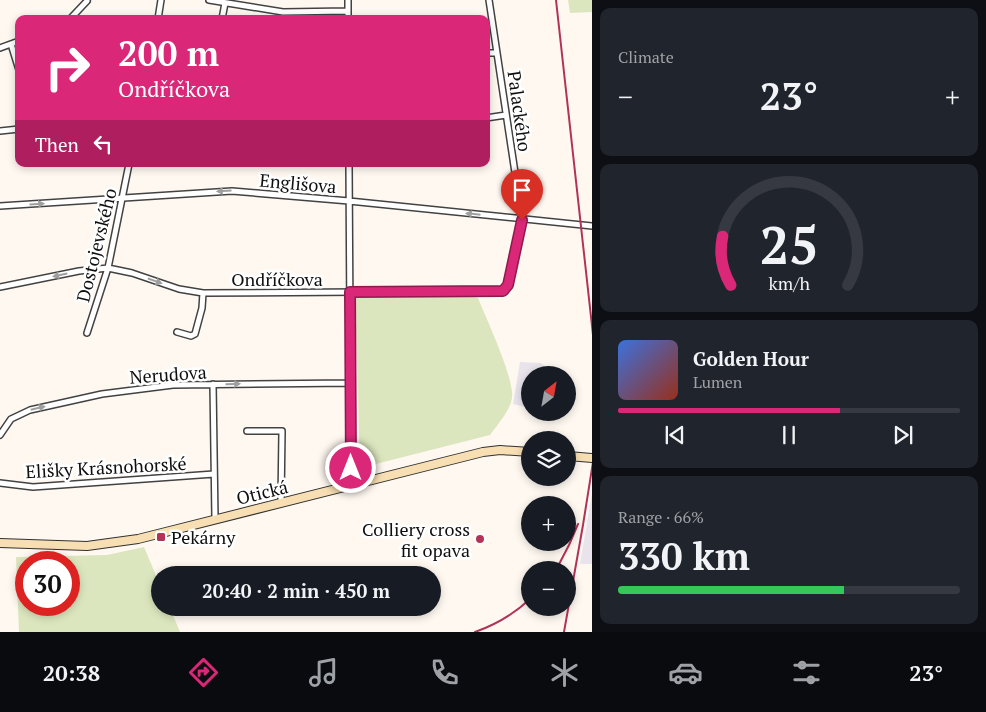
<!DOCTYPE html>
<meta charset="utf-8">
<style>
:root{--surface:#171b24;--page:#20242c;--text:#f1f3f6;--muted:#9ea1a6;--line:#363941;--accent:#db2777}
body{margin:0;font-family:"PT Serif",serif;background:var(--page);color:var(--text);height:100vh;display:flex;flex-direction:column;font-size:19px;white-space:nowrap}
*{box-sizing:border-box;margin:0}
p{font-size:16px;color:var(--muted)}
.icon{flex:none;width:28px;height:28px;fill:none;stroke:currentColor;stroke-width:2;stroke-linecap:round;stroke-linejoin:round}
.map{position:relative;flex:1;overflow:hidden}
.details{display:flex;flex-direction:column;gap:8px;padding:8px;background:#0d0f14;width:394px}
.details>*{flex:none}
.banner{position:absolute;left:15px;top:15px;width:475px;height:152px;border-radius:10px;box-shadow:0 2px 8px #0003;background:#db2777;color:#fff;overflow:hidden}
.needle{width:32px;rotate:31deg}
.controls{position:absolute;left:521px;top:366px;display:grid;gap:10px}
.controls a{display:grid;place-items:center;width:55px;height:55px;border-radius:50%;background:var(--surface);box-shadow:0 2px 8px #0003;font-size:25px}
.speed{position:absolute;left:15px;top:551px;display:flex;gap:10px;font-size:25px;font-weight:700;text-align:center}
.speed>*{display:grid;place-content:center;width:65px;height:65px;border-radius:50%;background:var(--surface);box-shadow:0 2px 8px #0003;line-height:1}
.speed .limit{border:8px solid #d22;background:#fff;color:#111}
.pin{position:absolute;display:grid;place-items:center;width:42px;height:42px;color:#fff;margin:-51px -21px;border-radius:50% 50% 50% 0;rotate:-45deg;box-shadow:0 0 5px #0007}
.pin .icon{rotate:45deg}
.me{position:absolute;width:55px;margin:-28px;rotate:0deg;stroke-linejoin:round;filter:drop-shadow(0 0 4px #0008)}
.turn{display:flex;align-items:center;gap:18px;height:105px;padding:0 20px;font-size:22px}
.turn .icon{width:65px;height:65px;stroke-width:2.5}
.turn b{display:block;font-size:35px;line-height:42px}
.then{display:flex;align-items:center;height:48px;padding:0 20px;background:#0003;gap:10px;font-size:19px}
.big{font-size:38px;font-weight:700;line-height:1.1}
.details .tile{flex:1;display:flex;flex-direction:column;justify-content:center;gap:8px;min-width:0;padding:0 18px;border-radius:10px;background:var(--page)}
.details .dial{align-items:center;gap:0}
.dial svg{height:130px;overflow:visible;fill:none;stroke:var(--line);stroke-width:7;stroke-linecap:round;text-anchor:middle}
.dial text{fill:var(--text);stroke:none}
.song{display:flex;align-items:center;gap:15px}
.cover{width:60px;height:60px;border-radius:8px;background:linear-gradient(135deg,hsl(220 70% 55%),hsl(10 70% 35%))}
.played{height:5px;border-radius:2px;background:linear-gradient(90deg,var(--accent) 65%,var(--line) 65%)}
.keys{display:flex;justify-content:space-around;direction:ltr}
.heat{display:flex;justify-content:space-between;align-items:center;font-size:28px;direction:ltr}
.charge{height:8px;border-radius:4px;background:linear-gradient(90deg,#34c759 66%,var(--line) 0)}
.trip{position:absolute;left:151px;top:566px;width:290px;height:50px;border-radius:25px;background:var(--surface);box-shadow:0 2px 8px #0003;font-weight:700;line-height:50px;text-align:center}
.menu{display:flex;height:80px;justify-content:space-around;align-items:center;background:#090b0e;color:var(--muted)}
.menu .icon{width:35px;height:35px}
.menu .selected{color:var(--accent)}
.menu b{font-size:22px;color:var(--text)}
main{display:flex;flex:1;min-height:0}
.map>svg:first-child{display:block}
.industrial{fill:#e9e4ec}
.green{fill:#dce6be;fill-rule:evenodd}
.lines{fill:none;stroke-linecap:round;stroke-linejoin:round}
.street-casing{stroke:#424242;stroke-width:8}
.secondary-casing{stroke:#313131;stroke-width:10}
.street{stroke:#fff;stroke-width:5}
.secondary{stroke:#f8dfb3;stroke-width:8}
.rail{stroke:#b23358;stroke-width:2}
.oneway{fill:#9f9f9f}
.route-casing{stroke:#8e194d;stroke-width:12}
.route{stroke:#db2777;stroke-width:9}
.poi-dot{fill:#b23358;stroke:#fff;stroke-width:2}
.labels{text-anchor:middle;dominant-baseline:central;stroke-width:5;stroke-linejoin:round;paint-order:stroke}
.street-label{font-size:18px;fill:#0f0f0f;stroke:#fff}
.poi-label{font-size:18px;fill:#0f0f0f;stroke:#fff;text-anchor:end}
</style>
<main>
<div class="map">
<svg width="593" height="632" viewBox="0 0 593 632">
<rect width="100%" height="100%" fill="#fef8f1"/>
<!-- industrial -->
<path class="industrial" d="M520 362 541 363 553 375H530V408L513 404Z
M592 493V564H580Z"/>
<!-- green -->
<path class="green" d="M568 0H592V12L570 13Z
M464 294 478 298C486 318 515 380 512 398 510 411 498 424 490 435L360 468 355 297Z
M144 547 160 585V608H170L180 632H19L16 557 107 555ZM26 562H69V605H26Z"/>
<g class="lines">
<defs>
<path id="street" d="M209 0 283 12 348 11
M348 0V19
M70 19 87 1
M158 19 161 0
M222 19 225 3
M11 44 19 70
M0 48 19 41
M486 53H497
M486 118 506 115
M0 131 19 129
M349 164 351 485
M0 206 232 191 349 201 593 226
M0 287 79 271 108 268 132 273 179 289 203 293 503 291 508 285 522 219 489 0
M177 332 191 336 195 334 202 308 203 293
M87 333 108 268 129 164
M213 384 215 519
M247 431H282L281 502
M0 435 11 419 30 410 102 394 173 385 350 383
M0 483 33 487 214 474"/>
<path id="secondary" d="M568 456 593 458
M0 543 87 546 138 539 483 452 500 450 530 452"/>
</defs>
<!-- street casing -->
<use href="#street" class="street-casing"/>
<!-- secondary casing -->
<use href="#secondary" class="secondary-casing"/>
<!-- street -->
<use href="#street" class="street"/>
<!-- secondary -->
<use href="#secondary" class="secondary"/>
<!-- rail -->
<path class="rail" d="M556 0 593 335
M556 570 569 545 578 524
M475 632C495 625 514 614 530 599
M564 632 583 525 593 462"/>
</g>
<!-- one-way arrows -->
<defs><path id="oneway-solid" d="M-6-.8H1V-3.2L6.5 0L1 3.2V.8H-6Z" transform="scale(1.25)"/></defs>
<g class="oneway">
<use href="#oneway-solid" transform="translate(224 191) rotate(177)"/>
<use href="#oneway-solid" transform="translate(37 204) rotate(-4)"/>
<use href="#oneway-solid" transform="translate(473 214) rotate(-174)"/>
<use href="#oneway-solid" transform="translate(60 275) rotate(168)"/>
<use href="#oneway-solid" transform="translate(155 281) rotate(19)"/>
<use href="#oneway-solid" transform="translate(233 384) rotate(-1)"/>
<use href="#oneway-solid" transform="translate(38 408) rotate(-13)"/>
</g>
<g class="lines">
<defs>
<path id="route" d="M351 468 350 292 503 291 508 285 522 220"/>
</defs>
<!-- route casing -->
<use href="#route" class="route-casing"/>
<!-- route -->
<use href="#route" class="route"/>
</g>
<!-- markers -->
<g class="poi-dot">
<rect x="156" y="532" width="10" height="10" rx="2.5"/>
<circle cx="480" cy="539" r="5"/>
</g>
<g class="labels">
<!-- street labels -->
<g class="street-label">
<text transform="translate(520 111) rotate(82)">Palackého</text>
<text transform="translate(298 183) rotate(5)">Englišova</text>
<text transform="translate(96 245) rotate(-76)">Dostojevského</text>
<text x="277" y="279">Ondříčkova</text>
<text transform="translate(168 374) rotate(-4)">Nerudova</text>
<text transform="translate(106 467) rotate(-3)">Elišky Krásnohorské</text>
<text transform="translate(262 492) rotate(-14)">Otická</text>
</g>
<!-- poi labels -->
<g class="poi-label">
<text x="470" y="529">Colliery cross<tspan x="470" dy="21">fit opava</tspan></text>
<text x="171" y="537" text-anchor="start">Pekárny</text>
</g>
</g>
</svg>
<div class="controls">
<a><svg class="needle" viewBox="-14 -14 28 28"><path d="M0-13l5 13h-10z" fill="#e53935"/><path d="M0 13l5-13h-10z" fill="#9ea1a6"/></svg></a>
<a><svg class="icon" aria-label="layers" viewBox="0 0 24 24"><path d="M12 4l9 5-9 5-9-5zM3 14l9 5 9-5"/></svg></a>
<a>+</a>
<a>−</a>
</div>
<div class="speed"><div class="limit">30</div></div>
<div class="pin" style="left:522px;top:220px;background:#d93025"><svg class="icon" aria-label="arrive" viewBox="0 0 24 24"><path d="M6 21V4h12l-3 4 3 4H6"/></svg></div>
<svg class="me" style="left:351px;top:468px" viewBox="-20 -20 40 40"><circle r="17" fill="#db2777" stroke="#fff" stroke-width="3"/><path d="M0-11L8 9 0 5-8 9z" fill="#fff"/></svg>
<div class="trip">20:40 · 2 min · 450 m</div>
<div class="banner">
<div class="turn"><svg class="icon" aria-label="right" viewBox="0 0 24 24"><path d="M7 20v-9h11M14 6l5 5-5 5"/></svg><div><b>200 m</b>Ondříčkova</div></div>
<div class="then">Then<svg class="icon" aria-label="left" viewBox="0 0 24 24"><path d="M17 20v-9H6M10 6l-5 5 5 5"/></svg></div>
</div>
</div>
<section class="details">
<div class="tile"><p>Climate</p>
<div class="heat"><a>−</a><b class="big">23°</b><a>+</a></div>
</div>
<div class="tile dial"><svg viewBox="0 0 100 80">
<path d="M14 69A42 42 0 1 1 86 69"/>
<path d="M14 69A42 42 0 0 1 9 39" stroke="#db2777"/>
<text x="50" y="56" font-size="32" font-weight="700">25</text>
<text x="50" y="72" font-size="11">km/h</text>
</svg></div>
<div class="tile">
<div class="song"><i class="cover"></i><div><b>Golden Hour</b><p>Lumen</p></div></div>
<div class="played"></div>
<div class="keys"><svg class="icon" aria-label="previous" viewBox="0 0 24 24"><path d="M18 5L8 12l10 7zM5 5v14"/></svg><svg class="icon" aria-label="pause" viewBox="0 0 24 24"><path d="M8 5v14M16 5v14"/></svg><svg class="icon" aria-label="next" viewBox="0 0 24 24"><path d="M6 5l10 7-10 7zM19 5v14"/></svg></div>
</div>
<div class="tile"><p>Range · 66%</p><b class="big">330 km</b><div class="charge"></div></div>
</section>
</main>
<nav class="menu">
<b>20:38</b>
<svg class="icon selected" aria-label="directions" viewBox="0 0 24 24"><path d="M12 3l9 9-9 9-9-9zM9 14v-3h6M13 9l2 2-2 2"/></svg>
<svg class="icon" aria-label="music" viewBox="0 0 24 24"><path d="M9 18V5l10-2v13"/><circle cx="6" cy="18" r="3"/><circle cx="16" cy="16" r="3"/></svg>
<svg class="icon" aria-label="phone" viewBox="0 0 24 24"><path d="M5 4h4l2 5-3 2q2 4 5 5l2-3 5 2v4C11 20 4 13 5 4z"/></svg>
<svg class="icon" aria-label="climate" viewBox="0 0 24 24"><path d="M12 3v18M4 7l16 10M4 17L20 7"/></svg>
<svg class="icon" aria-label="car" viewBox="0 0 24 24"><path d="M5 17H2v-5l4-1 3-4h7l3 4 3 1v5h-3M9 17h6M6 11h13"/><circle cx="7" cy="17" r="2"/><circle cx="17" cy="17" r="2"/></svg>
<svg class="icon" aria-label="filters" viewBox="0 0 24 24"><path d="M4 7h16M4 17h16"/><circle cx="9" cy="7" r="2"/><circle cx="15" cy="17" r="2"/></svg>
<b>23°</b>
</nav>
